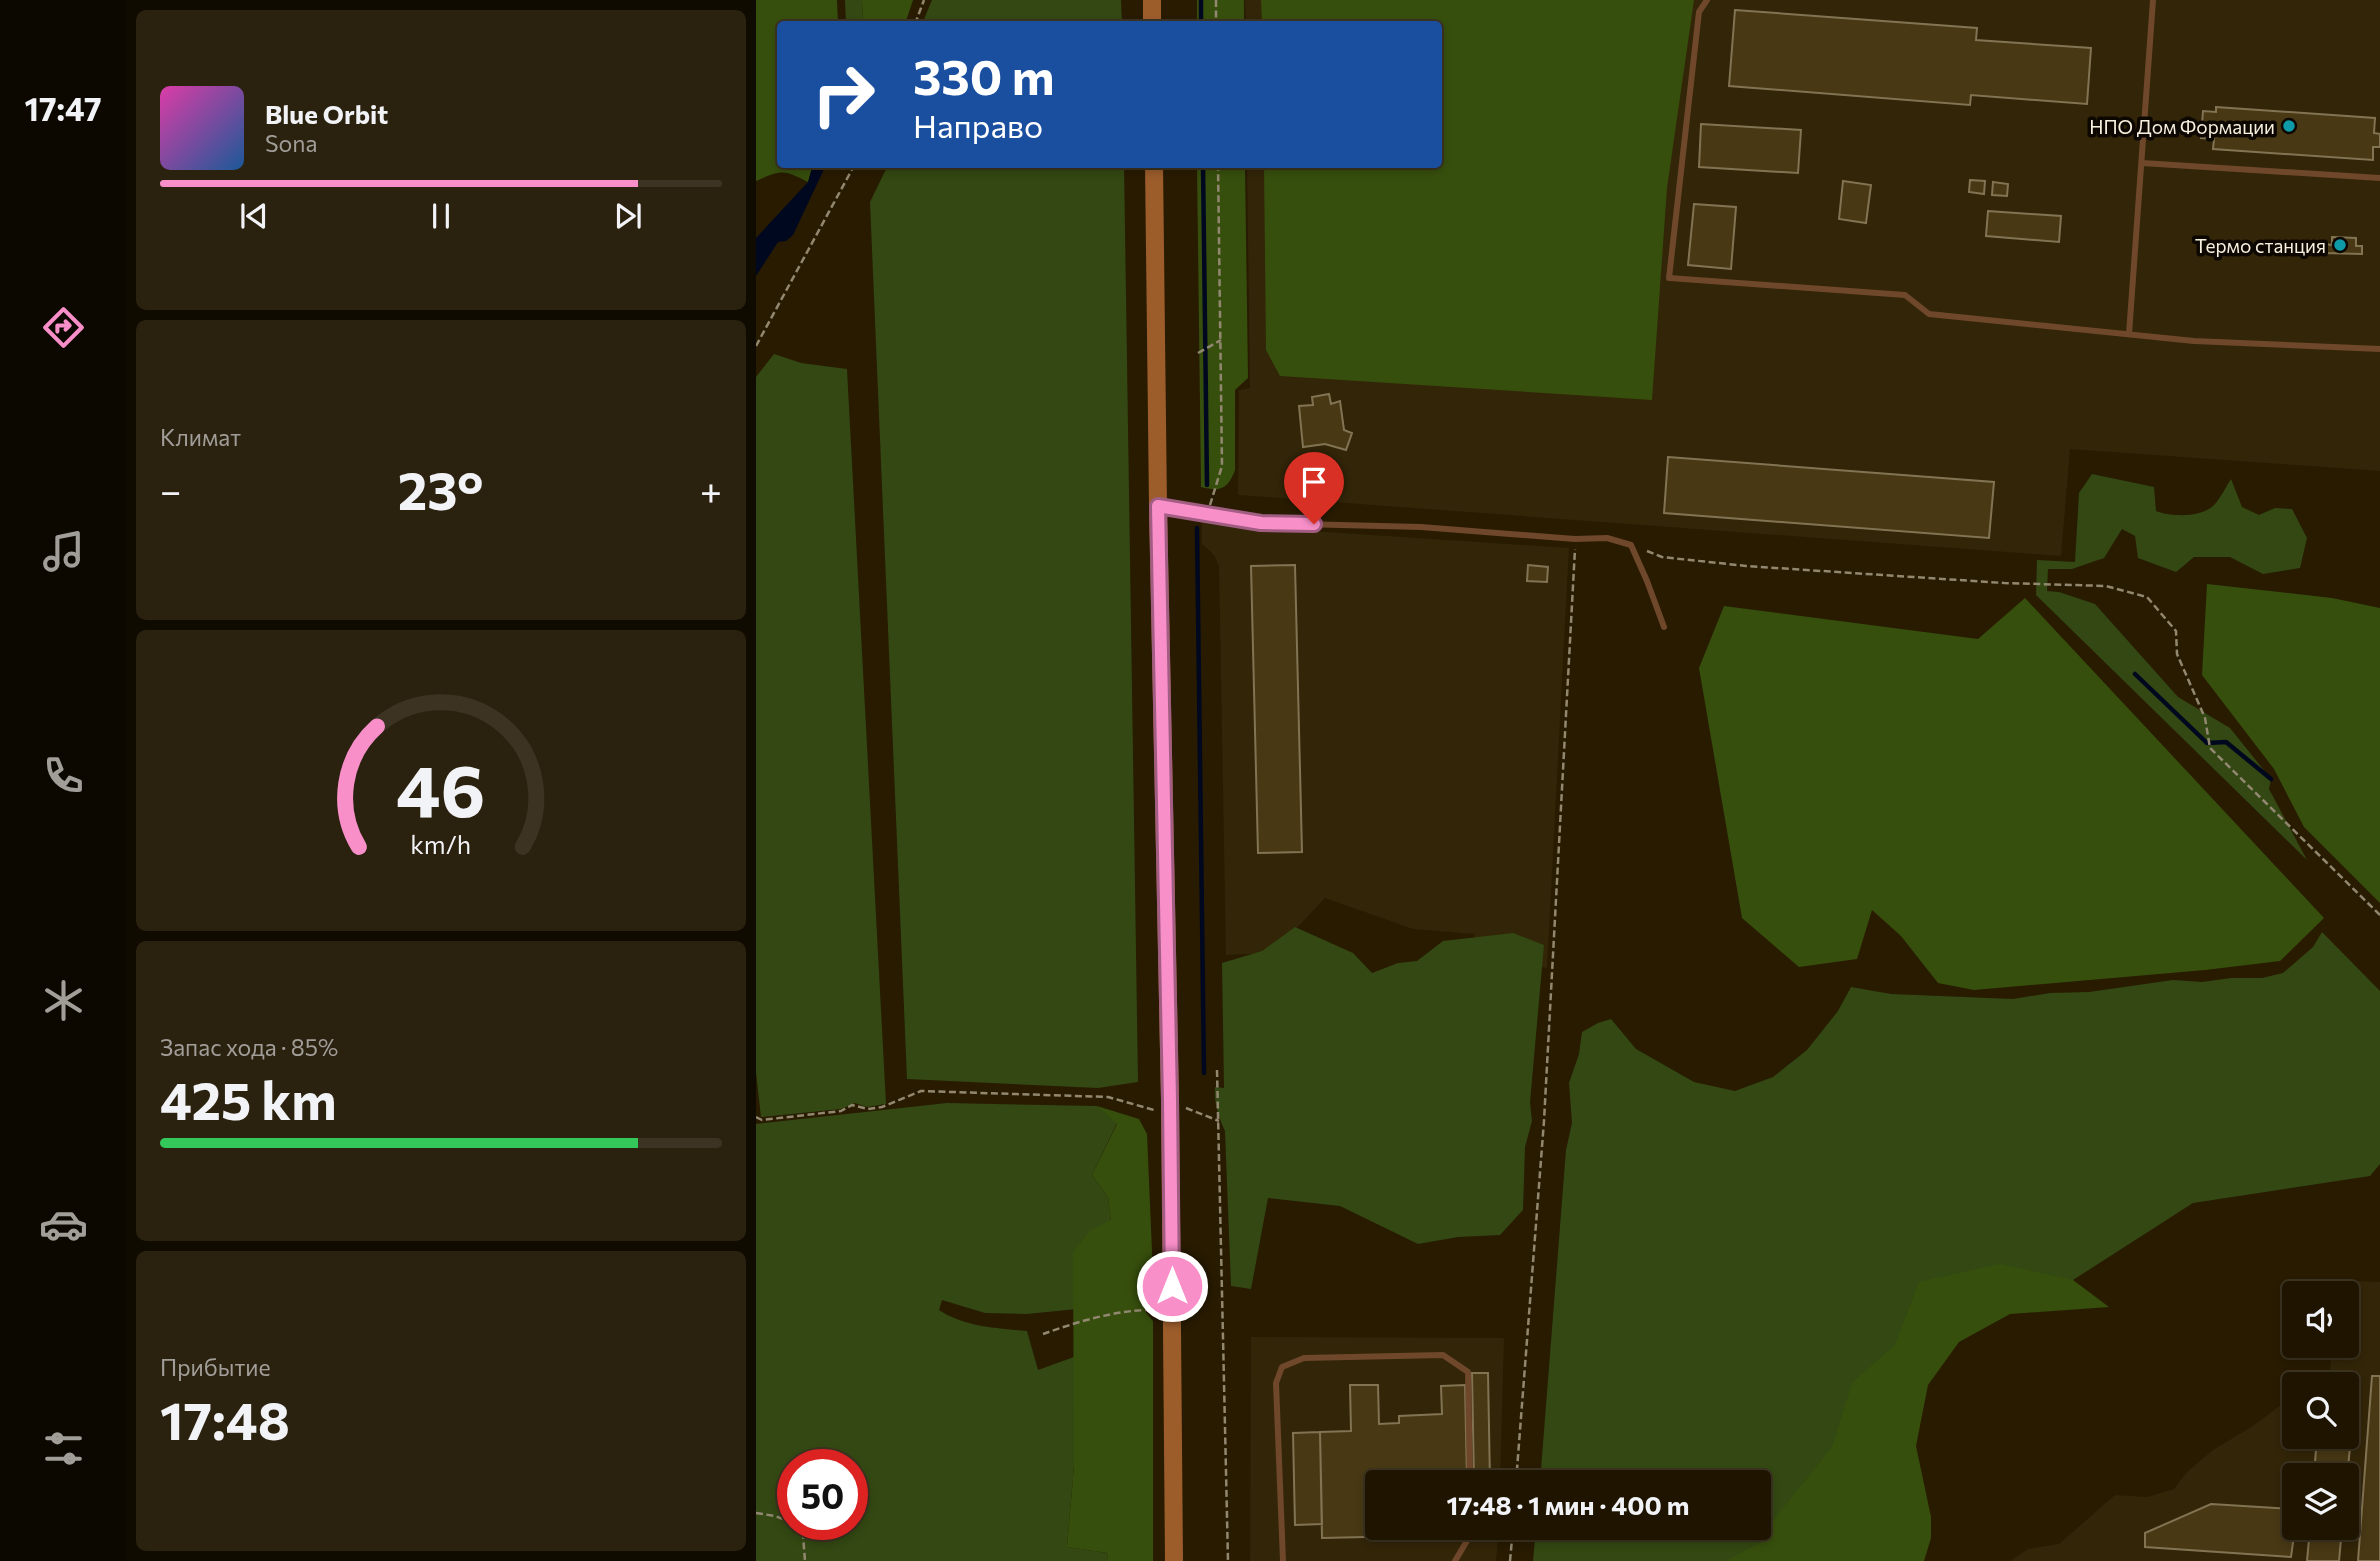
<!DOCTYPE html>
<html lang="ru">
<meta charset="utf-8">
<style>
:root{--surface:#1e1400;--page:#2b210f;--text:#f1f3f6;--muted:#a19e99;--line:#3c3322;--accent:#f98fc9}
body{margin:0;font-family:Commissioner,sans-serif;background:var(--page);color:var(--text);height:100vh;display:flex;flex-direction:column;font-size:26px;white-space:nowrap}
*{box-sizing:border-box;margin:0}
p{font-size:23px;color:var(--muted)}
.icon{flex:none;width:38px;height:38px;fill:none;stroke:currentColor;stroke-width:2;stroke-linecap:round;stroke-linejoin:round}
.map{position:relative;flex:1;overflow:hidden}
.drawer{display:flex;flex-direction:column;gap:10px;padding:10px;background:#100b00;width:630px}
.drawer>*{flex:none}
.top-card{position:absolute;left:21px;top:21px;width:665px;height:147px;border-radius:7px;box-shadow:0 4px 10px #0003,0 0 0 2px var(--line);background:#1a4fa0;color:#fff;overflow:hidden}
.fabs{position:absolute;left:1526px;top:1281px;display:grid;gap:14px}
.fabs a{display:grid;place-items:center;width:77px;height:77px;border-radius:7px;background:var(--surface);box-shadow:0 4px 10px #0003,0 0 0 2px var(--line);font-size:35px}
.speed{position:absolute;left:21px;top:1449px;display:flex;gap:14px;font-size:35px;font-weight:700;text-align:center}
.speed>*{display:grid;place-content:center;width:91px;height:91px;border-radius:50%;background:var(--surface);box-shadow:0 4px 10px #0003,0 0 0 2px var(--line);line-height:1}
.speed .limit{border:10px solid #d22;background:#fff;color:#111}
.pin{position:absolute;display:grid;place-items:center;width:60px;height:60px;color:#fff;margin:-72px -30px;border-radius:50% 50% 50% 0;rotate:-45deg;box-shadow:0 0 7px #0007}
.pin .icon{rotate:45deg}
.me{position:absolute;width:77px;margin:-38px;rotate:0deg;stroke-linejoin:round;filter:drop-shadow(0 0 5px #0008)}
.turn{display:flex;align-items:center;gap:24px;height:147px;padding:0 21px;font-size:32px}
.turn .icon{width:91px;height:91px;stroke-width:2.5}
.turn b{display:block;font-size:49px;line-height:60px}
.big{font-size:52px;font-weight:700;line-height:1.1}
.drawer .tile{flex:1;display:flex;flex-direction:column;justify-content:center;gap:10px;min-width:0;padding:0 24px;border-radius:10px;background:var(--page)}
.drawer .dial{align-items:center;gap:0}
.dial svg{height:182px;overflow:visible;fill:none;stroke:var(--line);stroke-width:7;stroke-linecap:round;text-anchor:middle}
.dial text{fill:var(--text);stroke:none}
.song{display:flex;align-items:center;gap:21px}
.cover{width:84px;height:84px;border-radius:10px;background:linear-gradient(135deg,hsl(320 70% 55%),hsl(210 70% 35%))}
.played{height:7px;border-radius:4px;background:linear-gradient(90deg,var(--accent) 85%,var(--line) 85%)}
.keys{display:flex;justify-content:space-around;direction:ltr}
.heat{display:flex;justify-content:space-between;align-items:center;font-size:38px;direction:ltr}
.charge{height:10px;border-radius:5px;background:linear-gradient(90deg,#34c759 85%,var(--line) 0)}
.trip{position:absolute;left:609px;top:1470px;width:406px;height:70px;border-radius:7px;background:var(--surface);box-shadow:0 4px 10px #0003,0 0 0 2px var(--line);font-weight:700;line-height:70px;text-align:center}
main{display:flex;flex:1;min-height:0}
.tabs{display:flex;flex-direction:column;width:126px;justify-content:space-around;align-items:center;background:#0c0800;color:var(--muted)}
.tabs .icon{width:49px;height:49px}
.tabs .active{color:var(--accent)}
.tabs b{font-size:32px;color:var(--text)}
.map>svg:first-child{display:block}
.built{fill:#322508;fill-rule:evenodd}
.green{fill:#334812;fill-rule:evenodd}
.forest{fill:#374f0d}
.water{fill:#00081f}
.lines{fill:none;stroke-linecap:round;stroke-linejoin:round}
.stream{stroke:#00081f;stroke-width:4.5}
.building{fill:#483814;stroke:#827353;stroke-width:2}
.path{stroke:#928871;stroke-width:2.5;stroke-dasharray:7 3.5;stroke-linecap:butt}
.service{stroke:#6f472a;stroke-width:6}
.secondary{stroke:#9c5d2b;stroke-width:18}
.route-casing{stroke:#a25d83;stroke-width:18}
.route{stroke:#f98fc9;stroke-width:12}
.culture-dot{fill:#0f9aa8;stroke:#0c0700;stroke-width:2.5}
.labels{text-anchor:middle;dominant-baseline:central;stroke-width:7;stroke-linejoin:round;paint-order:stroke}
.poi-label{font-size:19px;fill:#f8f0de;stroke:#0c0700;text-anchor:end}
</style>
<main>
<nav class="tabs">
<b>17:47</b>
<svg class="icon active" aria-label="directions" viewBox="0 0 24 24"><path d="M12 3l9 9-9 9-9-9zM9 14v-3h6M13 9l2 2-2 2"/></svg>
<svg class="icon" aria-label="music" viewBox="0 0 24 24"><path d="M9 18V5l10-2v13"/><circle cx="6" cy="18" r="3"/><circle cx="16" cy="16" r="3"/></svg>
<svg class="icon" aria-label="phone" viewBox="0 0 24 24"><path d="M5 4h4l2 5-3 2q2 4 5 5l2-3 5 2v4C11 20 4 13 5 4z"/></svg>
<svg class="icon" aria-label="climate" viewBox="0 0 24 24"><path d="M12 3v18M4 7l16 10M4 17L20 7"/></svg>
<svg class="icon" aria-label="car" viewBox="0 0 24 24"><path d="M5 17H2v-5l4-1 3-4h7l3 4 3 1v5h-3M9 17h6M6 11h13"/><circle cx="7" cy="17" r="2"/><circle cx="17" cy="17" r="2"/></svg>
<svg class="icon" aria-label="filters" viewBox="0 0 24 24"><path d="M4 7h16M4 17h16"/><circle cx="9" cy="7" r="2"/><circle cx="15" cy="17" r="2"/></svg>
</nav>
<section class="drawer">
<div class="tile">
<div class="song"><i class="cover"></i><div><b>Blue Orbit</b><p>Sona</p></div></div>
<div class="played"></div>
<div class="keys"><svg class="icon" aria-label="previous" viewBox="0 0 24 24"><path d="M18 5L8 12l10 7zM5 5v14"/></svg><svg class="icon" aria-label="pause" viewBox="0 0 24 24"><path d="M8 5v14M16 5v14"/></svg><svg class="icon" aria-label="next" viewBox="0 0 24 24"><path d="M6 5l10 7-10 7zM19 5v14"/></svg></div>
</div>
<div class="tile"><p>Климат</p>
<div class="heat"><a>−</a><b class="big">23°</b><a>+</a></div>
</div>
<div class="tile dial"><svg viewBox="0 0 100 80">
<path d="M14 69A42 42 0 1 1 86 69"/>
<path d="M14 69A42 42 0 0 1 22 16" stroke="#f98fc9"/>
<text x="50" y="56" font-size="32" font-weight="700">46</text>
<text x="50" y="72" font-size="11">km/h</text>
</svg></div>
<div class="tile"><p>Запас хода · 85%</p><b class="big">425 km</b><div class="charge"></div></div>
<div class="tile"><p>Прибытие</p><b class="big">17:48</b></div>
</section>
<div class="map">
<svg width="1624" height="1561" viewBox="0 0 1624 1561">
<rect width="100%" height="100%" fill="#281b00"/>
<!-- built -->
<path class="built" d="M489 0H1624V471L1314 449 1305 556 482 495 483 390 494 388 491 165 682 164V24H490Z
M446 518 478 526 813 548 791 968 721 957 718 934 657 929 569 898 517 953 470 955 463 566 458 555 446 544Z
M1582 1280 1624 1282V1561H1254L1272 1549 1303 1544 1359 1495 1391 1497 1418 1489 1431 1472 1457 1450 1497 1426 1538 1395V1437H1591V1384H1553L1574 1369 1576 1346H1591V1293H1581ZM1538 1475H1591V1528H1538Z
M495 1337 748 1338 744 1482H621V1528H743L740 1561H494Z"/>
<!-- green -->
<path class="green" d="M89 0H106L107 24H90Z
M176 0H365L366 24H166Z
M132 165H368L382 1082 342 1088 151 1079 114 202Z
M18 354 45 363 91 369 130 1104 111 1107 99 1103 85 1109 5 1117 0 1072V377Z
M1336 474 1398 487 1400 511C1415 517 1447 518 1459 504 1465 497 1470 487 1475 479L1486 507 1503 515 1519 508 1536 509 1551 538 1544 568 1507 574 1474 557H1438L1420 572 1382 558 1379 536 1366 529 1348 558 1316 569H1292L1291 591 1303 592 1339 604 1422 697 1474 728 1515 779 1513 789 1551 860 1280 595 1281 560 1319 562 1323 493Z
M539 927 597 953 616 973 642 963 661 961 687 941 757 933 788 945 774 1102 776 1121 769 1147 767 1210 744 1235 702 1237 662 1244 584 1206 512 1198 495 1289 475 1286 469 1131C462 1116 458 1103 459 1087L468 1088 466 963 506 951Z
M1566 932 1624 991V1164L1614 1176 1437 1203 1317 1280 1244 1286 1178 1328 1066 1561H777L780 1528H1003V1482H784L810 1150 816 1123 813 1083 823 1054 826 1032 842 1023 855 1019 880 1049 938 1082 979 1091 1017 1077 1051 1050 1082 1011 1095 987 1135 994 1257 999 1294 993 1333 992 1417 980 1446 982 1475 978H1506L1527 973 1557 947Z
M191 1103 341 1106 361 1123 336 1175 352 1197 355 1220 321 1309 271 1314 229 1313 186 1300 183 1310C209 1327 240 1328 271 1331L282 1370 318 1357V1466L311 1547 352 1553 351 1561H0V1124ZM37 1465H96V1524H37Z"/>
<!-- forest -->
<path class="forest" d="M0 0H81L82 24H24V164L61 165 56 168 52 182C27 169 25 170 0 181Z
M106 0H157L149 24H107Z
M441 0H488V24H441Z
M505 0H938L911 188 896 400 524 376 510 350 508 165 682 164V24H506Z
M441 165H489L492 378 479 390V470C472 489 465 492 445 487Z
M1451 584 1576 598 1624 608V903L1548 827 1518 769 1446 675Z
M1269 598 1568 918 1524 961 1449 970 1218 990 1182 983 1145 936 1116 910 1101 959 1043 967 986 918 943 668 968 606 1222 639Z
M341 1106 383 1119 391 1134 398 1298 388 1310 397 1321V1561H351L352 1553 311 1547 318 1466 317 1251 335 1230 355 1220 352 1197 336 1175 361 1124Z
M1244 1264 1317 1280 1353 1307 1254 1314 1203 1342 1172 1385 1160 1446 1175 1517V1538L1168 1561H969L1004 1543 1019 1518 1076 1447 1096 1383 1139 1345 1163 1282Z"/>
<!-- water -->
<path class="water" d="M61 165H70L37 235 30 241 22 242 0 276V238L52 182 56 168Z"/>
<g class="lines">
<!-- stream -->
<path class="stream" d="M445 0V24
M447 164 451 485
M441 528 448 1073
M1379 674 1451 743 1470 742 1515 779"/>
</g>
<!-- building -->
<path class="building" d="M979 10 1221 28 1220 40 1335 48 1331 104 1215 95 1214 105 973 86Z
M1460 107 1619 118 1618 133 1624 134V147H1617V160L1457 149 1458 139 1445 138 1447 111 1460 112Z
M945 124 1045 130 1042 173 943 167Z
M1214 180 1229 181 1228 194 1213 192Z
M1087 181 1115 185 1110 223 1083 219Z
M1237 182 1252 184 1251 196 1236 195Z
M938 204 980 207 975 269 932 265Z
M1232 211 1305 216 1303 242 1230 236Z
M1576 237 1600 238V246H1606V254L1568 253 1569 244 1576 245Z
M573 394 575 404 584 401 588 430 596 433 590 450 569 444 547 447 543 406 557 405 556 397Z
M912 457 1238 482 1233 538 908 513Z
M539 565 546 852 502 853 495 566Z
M772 565 792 567 791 582 771 581Z
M716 1373H732L734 1482H718Z
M1616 1376H1624V1561H1602Z
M594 1385H622L623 1424 643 1423V1416L686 1414 685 1386 709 1385 711 1482H621V1528H696L697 1535 566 1538 564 1432 595 1431Z
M1591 1427H1596L1591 1478V1475H1558L1561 1437H1591Z
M564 1432 566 1524 539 1525 537 1433Z
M1455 1504 1538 1509 1539 1528 1535 1557 1389 1547V1533Z
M1554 1528H1586L1583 1561H1551Z"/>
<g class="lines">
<!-- path -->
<path class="path" d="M460 0V24
M159 24 168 0
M0 346 99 164
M442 353 465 340
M454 505 466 466 462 164
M891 551 906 557 990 566 1248 583 1350 586 1391 597 1420 631 1421 654 1449 718 1454 748 1624 915
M461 1070 472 1561
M430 1108 463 1121
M0 1117 6 1120 85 1111 96 1105 112 1109 126 1107 165 1091 352 1097 398 1110
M287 1334C321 1322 362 1309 399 1310
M760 1482 788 1121 819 549
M0 1513 19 1516 37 1523
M39 1524 47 1535 49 1561
M754 1561 757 1528"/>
<!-- service -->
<path class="service" d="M951 0 943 12 913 278 1149 295 1173 314 1438 341 1624 349
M1386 163 1624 178
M1373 334 1397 0
M404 506 505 523 665 527 819 539 851 538 875 545 891 581 908 627
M527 1561 520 1383 526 1367 548 1358 687 1355 712 1372 714 1482
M699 1561 715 1534V1528"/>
<!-- secondary -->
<path class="secondary" d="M396 0V24
M398 164 402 506 414 1100 418 1561"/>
</g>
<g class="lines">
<defs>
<path id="route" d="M416 1286 414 1100 402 506 505 523 558 524"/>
</defs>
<!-- route casing -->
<use href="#route" class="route-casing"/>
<!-- route -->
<use href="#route" class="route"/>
</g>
<!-- markers -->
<g class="culture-dot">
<circle cx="1533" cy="126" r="7"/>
<circle cx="1584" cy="245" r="7"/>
</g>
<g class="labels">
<!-- poi labels -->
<g class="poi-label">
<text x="1519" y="126">НПО Дом Формации</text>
<text x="1570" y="245">Термо станция</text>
</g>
</g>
</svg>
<div class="fabs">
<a><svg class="icon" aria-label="sound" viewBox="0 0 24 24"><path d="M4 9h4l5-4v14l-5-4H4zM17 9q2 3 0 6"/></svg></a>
<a><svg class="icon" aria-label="search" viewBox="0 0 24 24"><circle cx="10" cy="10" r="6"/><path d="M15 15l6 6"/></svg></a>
<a><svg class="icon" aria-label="layers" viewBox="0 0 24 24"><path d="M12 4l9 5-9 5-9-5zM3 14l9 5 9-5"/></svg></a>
</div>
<div class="speed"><div class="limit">50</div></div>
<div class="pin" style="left:558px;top:524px;background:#d93025"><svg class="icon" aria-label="arrive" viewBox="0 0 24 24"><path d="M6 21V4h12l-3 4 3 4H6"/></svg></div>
<svg class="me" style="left:416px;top:1286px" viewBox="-20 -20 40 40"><circle r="17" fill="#f98fc9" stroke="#fff" stroke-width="3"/><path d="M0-11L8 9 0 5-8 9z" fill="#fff"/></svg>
<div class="trip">17:48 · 1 мин · 400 m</div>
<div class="top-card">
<div class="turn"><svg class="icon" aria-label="right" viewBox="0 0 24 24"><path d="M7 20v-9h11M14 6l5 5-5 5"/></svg><div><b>330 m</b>Направо</div></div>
</div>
</div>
</main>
